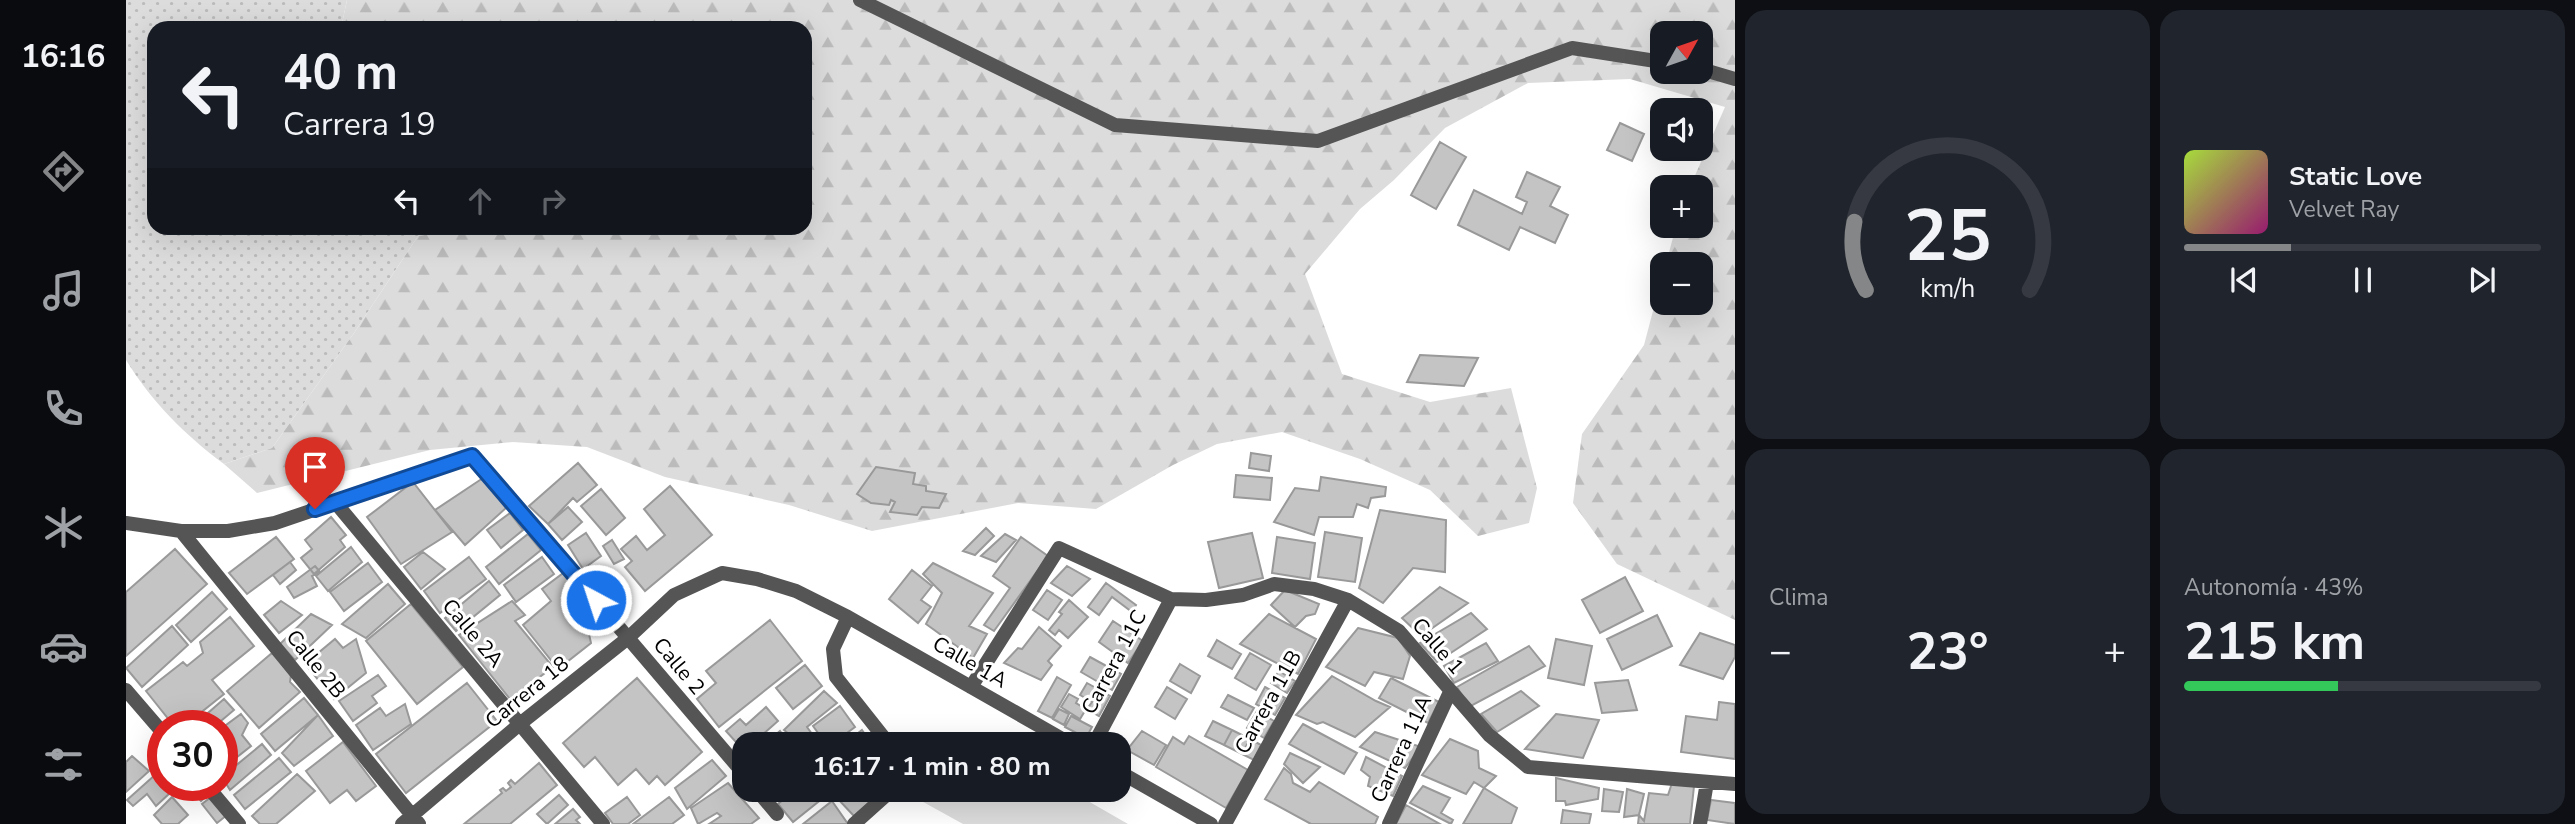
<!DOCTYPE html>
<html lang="es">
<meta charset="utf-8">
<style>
:root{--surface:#171b24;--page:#20242c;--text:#f1f3f6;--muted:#9ea1a6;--line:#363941;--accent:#858687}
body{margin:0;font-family:"Nunito Sans",sans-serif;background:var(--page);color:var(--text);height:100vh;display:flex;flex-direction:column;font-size:26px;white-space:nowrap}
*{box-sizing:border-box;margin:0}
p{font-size:23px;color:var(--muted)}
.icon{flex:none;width:38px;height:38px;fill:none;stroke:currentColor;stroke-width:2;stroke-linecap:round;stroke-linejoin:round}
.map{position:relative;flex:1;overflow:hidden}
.drawer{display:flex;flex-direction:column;gap:10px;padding:10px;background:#0d0f14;width:840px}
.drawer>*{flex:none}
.banner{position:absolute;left:21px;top:21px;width:665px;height:214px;border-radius:21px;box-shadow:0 7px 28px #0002;background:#171b24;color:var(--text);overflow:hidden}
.needle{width:46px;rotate:50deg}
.tools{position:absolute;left:1524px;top:21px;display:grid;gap:14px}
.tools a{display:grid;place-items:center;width:63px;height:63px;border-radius:14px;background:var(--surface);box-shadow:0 7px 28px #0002;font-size:35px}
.speed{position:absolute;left:21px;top:710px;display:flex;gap:14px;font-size:35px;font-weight:700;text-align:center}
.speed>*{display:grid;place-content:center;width:91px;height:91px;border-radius:50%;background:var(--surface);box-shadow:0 7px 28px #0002;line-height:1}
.speed .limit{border:10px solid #d22;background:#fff;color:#111}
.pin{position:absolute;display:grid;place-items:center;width:60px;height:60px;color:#fff;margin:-72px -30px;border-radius:50% 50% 50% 0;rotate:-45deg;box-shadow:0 0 7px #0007}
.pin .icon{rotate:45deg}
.me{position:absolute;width:77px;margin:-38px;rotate:320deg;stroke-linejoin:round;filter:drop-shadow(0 0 5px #0008)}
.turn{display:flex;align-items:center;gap:24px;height:147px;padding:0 21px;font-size:32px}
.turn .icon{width:91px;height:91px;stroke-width:2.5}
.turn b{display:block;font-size:49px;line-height:60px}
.lanes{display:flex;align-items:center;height:66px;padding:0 21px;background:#0003;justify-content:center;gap:35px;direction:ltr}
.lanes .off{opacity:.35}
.big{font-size:52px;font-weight:700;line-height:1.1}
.drawer .card{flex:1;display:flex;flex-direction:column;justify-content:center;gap:10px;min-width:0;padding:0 24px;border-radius:21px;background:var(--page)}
.drawer .dial{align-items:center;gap:0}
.dial svg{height:182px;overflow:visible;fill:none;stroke:var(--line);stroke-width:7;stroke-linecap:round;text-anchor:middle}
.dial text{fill:var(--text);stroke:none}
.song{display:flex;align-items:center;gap:21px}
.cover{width:84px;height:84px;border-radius:10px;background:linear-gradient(135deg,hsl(80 70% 55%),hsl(320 70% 35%))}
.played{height:7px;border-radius:4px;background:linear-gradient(90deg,var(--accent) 30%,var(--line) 30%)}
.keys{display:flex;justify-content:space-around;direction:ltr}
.heat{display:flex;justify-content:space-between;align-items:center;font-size:38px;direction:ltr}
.charge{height:10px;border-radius:5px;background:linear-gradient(90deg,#34c759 43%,var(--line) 0)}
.drawer .tiles{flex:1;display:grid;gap:10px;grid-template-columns:repeat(2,1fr)}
.trip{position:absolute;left:606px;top:732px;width:399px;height:70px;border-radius:21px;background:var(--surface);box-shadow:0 7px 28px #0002;font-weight:700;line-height:70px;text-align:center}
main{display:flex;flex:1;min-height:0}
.dock{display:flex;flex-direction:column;width:126px;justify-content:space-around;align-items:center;background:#090b0e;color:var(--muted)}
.dock .icon{width:49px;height:49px}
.dock .on{color:var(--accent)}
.dock b{font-size:32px;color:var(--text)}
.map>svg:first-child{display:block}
.grass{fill:url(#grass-dots)}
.forest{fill:url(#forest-firs);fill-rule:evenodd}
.park{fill:#dcdcdc}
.building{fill:#c4c4c4;stroke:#999;stroke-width:2}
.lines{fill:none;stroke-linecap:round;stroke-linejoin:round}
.street{stroke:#555;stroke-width:14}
.route-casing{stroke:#114b97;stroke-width:18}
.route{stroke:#1a73e8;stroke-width:12}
.labels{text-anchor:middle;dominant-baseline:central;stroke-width:6;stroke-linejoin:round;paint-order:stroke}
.street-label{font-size:21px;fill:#000;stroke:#fff}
</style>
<main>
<nav class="dock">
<b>16:16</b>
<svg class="icon on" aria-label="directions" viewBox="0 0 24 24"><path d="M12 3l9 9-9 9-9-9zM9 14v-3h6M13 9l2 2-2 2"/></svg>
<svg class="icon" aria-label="music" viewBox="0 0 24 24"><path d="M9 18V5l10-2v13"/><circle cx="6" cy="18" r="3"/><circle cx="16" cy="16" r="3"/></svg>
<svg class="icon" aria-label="phone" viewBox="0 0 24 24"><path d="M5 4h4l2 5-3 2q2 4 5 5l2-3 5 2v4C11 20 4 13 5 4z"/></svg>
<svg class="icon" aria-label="climate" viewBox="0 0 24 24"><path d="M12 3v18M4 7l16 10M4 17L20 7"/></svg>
<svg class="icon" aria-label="car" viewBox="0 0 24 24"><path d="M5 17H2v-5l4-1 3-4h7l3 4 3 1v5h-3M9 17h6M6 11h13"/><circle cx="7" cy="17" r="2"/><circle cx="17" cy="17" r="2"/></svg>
<svg class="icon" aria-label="filters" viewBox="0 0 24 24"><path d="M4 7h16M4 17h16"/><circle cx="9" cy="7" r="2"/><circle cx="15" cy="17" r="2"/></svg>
</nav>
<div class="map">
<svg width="1609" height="824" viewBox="0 0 1609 824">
<defs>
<pattern id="grass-dots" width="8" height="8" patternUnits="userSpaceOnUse" patternTransform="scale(1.75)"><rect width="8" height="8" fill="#dcdcdc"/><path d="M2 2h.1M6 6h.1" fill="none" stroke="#bbb" stroke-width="1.8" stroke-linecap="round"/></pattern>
<pattern id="forest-firs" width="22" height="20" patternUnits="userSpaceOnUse" patternTransform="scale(1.75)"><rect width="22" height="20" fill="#dcdcdc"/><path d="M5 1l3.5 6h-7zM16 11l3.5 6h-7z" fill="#bbb"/></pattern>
</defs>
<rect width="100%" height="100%" fill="#fff"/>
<!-- grass -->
<path class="grass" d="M0 0H221L215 28H28V228H345L292 236 228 333 146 448 98 464C59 435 25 401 0 360Z"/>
<!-- forest -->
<path class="forest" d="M221 0H1609V620L1491 564 1447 503 1456 434 1518 345 1536 277V303H1575V264H1540L1550 226H1575V187H1564L1599 107 1504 79 1402 83 1319 128 1268 180 1234 209 1179 274 1216 374 1304 402 1385 388 1411 488 1403 523 1352 536 1304 490 1234 459 1156 432 1091 444 1047 465 970 509 892 503 746 531 663 505 539 477 461 447 387 442 304 450 131 493 98 464 146 448 228 333 292 236 345 228H679V28H215ZM1536 33H1575V72H1536Z"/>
<!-- park -->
<path class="park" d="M796 789H941L1002 824H837L790 798Z"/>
<!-- building -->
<path class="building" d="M1494 123 1518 134 1506 161 1481 150Z
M1314 142 1340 157 1310 209 1285 195Z
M1401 172 1434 187 1424 206 1442 215 1429 243 1394 227 1383 250 1332 225 1348 190 1396 214 1401 202 1390 197Z
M1294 355 1352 358 1338 386 1281 382Z
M1125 453 1145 456 1143 471 1123 468Z
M452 463 471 485 451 502 447 498 422 524 403 506Z
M750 467 789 473 787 484 800 486V491L820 494 813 508 796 507 791 515 764 512 769 502 765 500 763 505 745 503 731 494Z
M1110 475 1146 478 1144 500 1108 497Z
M1195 477 1260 487 1259 496 1245 498 1242 508 1231 504 1227 517H1193L1188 535 1148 522 1169 488 1193 491Z
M357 478 380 508 339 545 309 510Z
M287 482 326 532 275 564 241 517Z
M544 486 586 535 519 591 499 567 506 561 495 549 510 536 521 550 539 535 518 509Z
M475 489 499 518 480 535 455 506Z
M442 507 456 522 436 540 422 524Z
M1254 510 1320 520 1319 572 1287 568 1257 603 1233 588Z
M384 513 397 530 375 548 361 530Z
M205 517 220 535 214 540 219 547 188 574 175 558 186 549 179 540Z
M860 528 868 536 849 555 837 551Z
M1199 532 1236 538 1229 582 1192 577Z
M460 533 475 556 457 569 442 545Z
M1126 533 1137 578 1093 588 1082 542Z
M402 534 415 550 373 584 360 567Z
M879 534 890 540 870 562 855 556Z
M150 537 168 559 121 594 103 573Z
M895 537 922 556 868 631 858 625 884 588 867 576Z
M1151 537 1189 543 1184 579 1146 573Z
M486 540 498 559 488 564 477 546Z
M225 547 236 562 202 591 190 576Z
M49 549 81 584 0 656V592Z
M297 552 319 569 295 589 278 567Z
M343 557 360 579 314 613 298 591Z
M416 557 428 574 390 602 378 585Z
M164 562 170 570 154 584 147 575Z
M242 563 256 582 218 611 204 592Z
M807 563 867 593 843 626 861 634 847 658 800 624 816 593 797 574Z
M189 566 194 572 186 576 191 586 168 598 161 587Z
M941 566 964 579 946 596 925 583Z
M786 570 806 586 795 600 805 607 792 623 763 599Z
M440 571 479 620 463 634 465 643 432 669 397 625 425 601 416 589Z
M1499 577 1517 611 1474 633 1456 600Z
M363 581 374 595 330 631 319 618Z
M980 583 1010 605 1006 612 986 597 973 615 962 607Z
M262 584 279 604 240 638 216 624Z
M1314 587 1342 603 1295 636 1276 618Z
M921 590 936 600 922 620 907 610Z
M1159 590 1193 604 1189 614 1180 616 1169 627 1145 605Z
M86 592 101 609 65 642 50 625Z
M943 600 962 617 942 638 933 630 929 635 923 630 936 614 933 612Z
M155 601 176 615 153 633 138 615Z
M386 601 399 615 389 621 427 667 384 699 333 635Z
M285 604 337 667 291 704 240 641Z
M1345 613 1361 629 1311 662 1294 643Z
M185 614 206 625 169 660 154 644Z
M1143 614 1190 639 1172 674 1114 644Z
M1531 615 1546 646 1496 670 1481 639Z
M104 617 128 646 86 680 98 694 58 726H48L20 691 57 662 61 666 77 653 74 642Z
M644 620 676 661 593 727 571 699 590 683 580 671Z
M987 621 1017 641 1002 663 973 642Z
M46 626 62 645 16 687 0 668Z
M913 627 935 646 922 661 926 665 915 680 878 663 892 648 896 649Z
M1232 628 1272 638 1284 656 1277 679 1248 672 1239 686 1200 667Z
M1574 633 1609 645V657L1597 679 1554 665Z
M209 639 217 648 230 639 240 673 208 699 179 664Z
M1430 639 1466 646 1458 685 1422 678Z
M1091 640 1115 654 1106 669 1082 656Z
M1360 643 1372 661 1328 683 1318 666Z
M1403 646 1419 666 1343 707 1331 687Z
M146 653 165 675 164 682 174 692 133 728 101 691Z
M1124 653 1145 665 1130 690 1109 678Z
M964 657 995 674 986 690 955 672Z
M1054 664 1074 676 1065 693 1044 681Z
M679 665 696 686 667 709 650 688Z
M1153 671 1169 681 1161 693 1145 683Z
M252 675 260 686 246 696 251 703 227 721 213 701Z
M1206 676 1250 701 1264 707 1229 737 1197 722 1191 724 1170 715Z
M931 677 945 685 926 718 912 711Z
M511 678 576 752 539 785 531 776 523 784 510 769 492 785 469 757 458 767 437 743Z
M1265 678 1313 702 1302 723 1253 698Z
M1502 680 1511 710 1476 713 1469 683Z
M341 683 371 721 280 793 250 754Z
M961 683 984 696 973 716 961 709 966 702 954 695Z
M1041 687 1061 699 1049 719 1029 707Z
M1139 687 1159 698 1149 715 1130 704Z
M698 691 711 703 681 727 691 741 674 743 658 730Z
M1395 691 1413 706 1371 732 1355 714Z
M943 694 952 699 950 703 960 709 954 719 935 707Z
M1102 695 1128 708 1121 720 1095 707Z
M178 698 192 715 149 751 135 734Z
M98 699 108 710 89 726H67Z
M1593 702 1609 704V759L1555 752 1560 716 1591 720Z
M279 704 285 724 247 750 230 725 254 708 260 716Z
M714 706 729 727 706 744H700L687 726Z
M640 707 652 721 626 744H618V751L600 731 614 719 620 725Z
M933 709 943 714 938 725 927 719Z
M1131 711 1148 721 1138 738 1121 728Z
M115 714 122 723 116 735 125 746 96 769V728Z
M1430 714 1473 720 1457 758 1399 749Z
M192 715 207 736 168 766 156 753Z
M945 716 966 727 960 738 939 727Z
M1087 721 1106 730 1098 745 1079 736Z
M1177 724 1231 753 1218 774 1163 744Z
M736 730 746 744H718Z
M1106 730 1124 739 1116 754 1098 745Z
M654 731 664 744H639Z
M1016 731 1040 745 1028 765 1001 750Z
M1249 732 1295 747 1279 768 1234 747Z
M1063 736 1122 770 1100 808 1030 767 1047 737 1058 744Z
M1124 739 1135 745 1128 760 1116 754Z
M1324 739 1352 751 1353 768 1370 776 1358 788 1348 782 1340 794 1296 775Z
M217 742 250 786 230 801 221 790 204 803 180 771Z
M136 744 145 755 104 790 96 777Z
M1164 753 1194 767 1177 783 1158 764Z
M6 756 23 771 0 792V762Z
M1240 757 1276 776 1267 796 1242 786 1244 777 1235 770Z
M153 758 165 772 119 809 108 795Z
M586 760 600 776 561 809 549 788Z
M413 763 431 785 384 824H338L376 793 374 790 377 788 380 791 385 787 382 783 385 780 389 784Z
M1158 768 1165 774 1167 783 1184 792 1193 782 1252 817 1249 824H1185L1139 799Z
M30 774 37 786 45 792 30 806 21 794 7 806 1 800Z
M171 774 189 791 150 824H134L126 816Z
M1430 778 1473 788 1472 799 1440 805 1439 801H1430Z
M602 783 633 818 625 824H583L595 816 591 813 572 824 565 808Z
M1546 783 1568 786 1564 824H1512L1513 815 1518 821 1523 793 1542 795Z
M62 786H76L83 794 75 801Z
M1297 786 1324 798 1315 813 1327 820 1325 824 1284 803Z
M1358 788 1391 808 1385 824H1337Z
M639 789H663L649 801Z
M670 789H699L702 794 667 822 652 804Z
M714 789H759L728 816 712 799 718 793Z
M1478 789 1497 792 1493 812 1476 811Z
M1501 789 1518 794 1513 815 1498 817Z
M433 795 442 805 421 824 411 814Z
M46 797 62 815 52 824H36L28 815Z
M85 797 101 815 91 823 76 804Z
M501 797 514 815 502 824H487L479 813Z
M543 797 558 815 546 824H507Z
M1585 800 1609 803V824L1581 820Z
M706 801 722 824H677Z
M1280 805 1314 824H1270Z
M447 809 454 817 450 820 454 824H429Z
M1437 810 1465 814 1463 824H1435Z"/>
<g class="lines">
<!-- street -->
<path class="street" d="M734 0 989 125 1192 141 1446 48 1536 62
M1575 69 1609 79
M209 502 477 824
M0 523 55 531H102L149 523 347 456 618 774
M55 531 293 824
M722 617 707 649 710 677 763 744
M845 687 933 548 1045 599 1080 600 1117 595 1148 584 1188 589 1222 600 1273 631 1363 735 1402 767 1609 784
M0 690 37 733
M968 744 1045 599
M992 771 1085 824
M81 786 113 824
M630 789 651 814
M276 824 395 723 502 638 548 595 596 573 631 579 670 591 722 617 945 744
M728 824 767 789
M1099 824 1222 600
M1263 824 1324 692
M1574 824 1581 782"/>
</g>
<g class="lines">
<defs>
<path id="route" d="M189 509 346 456 470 600"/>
</defs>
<!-- route casing -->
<use href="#route" class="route-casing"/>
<!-- route -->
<use href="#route" class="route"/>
</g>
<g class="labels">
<!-- street labels -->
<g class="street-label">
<text transform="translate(347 633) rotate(50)">Calle 2A</text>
<text transform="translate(1312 646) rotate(49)">Calle 1</text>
<text transform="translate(844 662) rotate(30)">Calle 1A</text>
<text transform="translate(988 662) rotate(-62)">Carrera 11C</text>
<text transform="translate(190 664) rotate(51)">Calle 2B</text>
<text transform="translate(553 666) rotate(50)">Calle 2</text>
<text transform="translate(401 692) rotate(-39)">Carrera 18</text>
<text transform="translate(1142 702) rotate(-61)">Carrera 11B</text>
<text transform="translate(1275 749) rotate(-65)">Carrera 11A</text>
</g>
</g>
</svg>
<div class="tools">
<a><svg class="needle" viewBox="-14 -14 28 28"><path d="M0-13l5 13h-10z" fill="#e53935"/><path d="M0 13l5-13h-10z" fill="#9ea1a6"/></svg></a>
<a><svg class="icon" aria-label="sound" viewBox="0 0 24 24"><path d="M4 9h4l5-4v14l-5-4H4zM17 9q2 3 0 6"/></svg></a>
<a>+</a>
<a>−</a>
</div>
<div class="speed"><div class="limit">30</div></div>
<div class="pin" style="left:189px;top:509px;background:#d93025"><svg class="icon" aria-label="arrive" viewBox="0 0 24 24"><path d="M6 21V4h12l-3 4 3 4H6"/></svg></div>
<svg class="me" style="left:470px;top:600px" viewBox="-20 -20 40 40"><circle r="17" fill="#1a73e8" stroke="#fff" stroke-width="3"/><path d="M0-11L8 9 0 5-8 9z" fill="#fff"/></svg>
<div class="trip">16:17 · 1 min · 80 m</div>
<div class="banner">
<div class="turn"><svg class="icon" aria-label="left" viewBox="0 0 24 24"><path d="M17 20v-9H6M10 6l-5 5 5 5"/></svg><div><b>40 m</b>Carrera 19</div></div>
<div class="lanes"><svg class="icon" aria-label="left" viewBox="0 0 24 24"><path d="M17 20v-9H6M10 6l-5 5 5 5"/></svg><svg class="icon off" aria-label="ahead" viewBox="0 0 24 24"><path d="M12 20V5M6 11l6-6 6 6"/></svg><svg class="icon off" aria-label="right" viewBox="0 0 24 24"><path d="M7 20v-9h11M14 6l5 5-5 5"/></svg></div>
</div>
</div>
<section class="drawer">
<div class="tiles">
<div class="card dial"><svg viewBox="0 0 100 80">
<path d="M14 69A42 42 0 1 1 86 69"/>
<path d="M14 69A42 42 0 0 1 9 39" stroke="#858687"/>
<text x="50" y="56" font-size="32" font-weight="700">25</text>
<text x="50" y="72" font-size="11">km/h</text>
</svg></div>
<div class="card">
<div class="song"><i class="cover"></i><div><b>Static Love</b><p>Velvet Ray</p></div></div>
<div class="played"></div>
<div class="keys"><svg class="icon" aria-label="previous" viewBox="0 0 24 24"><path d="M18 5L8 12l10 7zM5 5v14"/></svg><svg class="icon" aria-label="pause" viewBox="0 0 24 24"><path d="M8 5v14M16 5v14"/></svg><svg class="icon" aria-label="next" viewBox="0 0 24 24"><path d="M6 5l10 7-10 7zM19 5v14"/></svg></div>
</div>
<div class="card"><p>Clima</p>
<div class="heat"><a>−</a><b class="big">23°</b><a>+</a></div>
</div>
<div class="card"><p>Autonomía · 43%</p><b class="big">215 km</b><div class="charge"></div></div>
</div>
</section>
</main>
